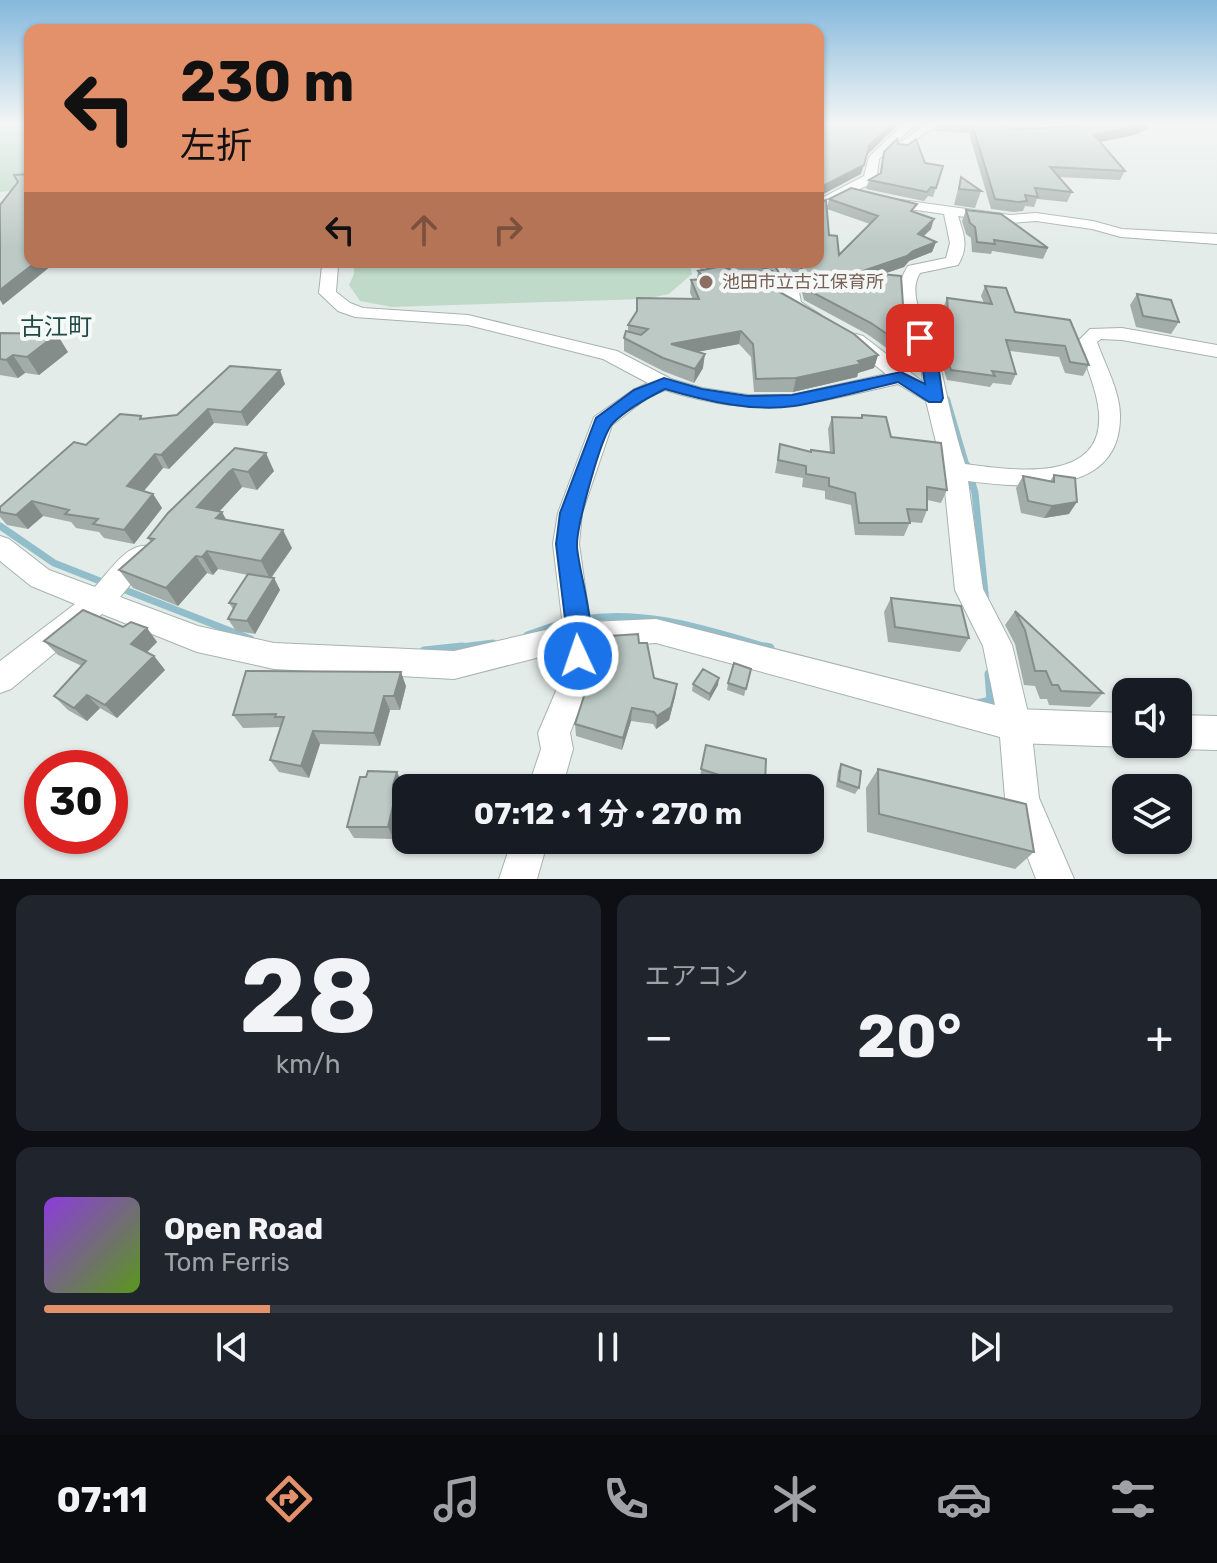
<!DOCTYPE html>
<html lang="ja">
<meta charset="utf-8">
<style>
:root{--surface:#171b24;--page:#20242c;--text:#f1f3f6;--muted:#9ea1a6;--line:#363941;--accent:#e3916b}
body{margin:0;font-family:Rubik,"Noto Sans JP",sans-serif;background:var(--page);color:var(--text);height:100vh;display:flex;flex-direction:column;font-size:30px;white-space:nowrap}
*{box-sizing:border-box;margin:0}
p{font-size:26px;color:var(--muted)}
.icon{flex:none;width:44px;height:44px;fill:none;stroke:currentColor;stroke-width:2;stroke-linecap:round;stroke-linejoin:round}
.map{position:relative;height:879px;overflow:hidden}
.panel{display:flex;flex-direction:column;gap:16px;padding:16px;background:#0d0f14;flex:1}
.panel>*{flex:none}
.top-card{position:absolute;left:24px;top:24px;width:800px;height:244px;border-radius:16px;box-shadow:0 2px 6px #0004;background:#e3916b;color:#111;overflow:hidden}
.buttons{position:absolute;left:1112px;top:678px;display:grid;gap:16px}
.buttons a{display:grid;place-items:center;width:80px;height:80px;border-radius:16px;background:var(--surface);box-shadow:0 2px 6px #0004;font-size:40px}
.speed{position:absolute;left:24px;top:750px;display:flex;gap:16px;font-size:40px;font-weight:700;text-align:center}
.speed>*{display:grid;place-content:center;width:104px;height:104px;border-radius:50%;background:var(--surface);box-shadow:0 2px 6px #0004;line-height:1}
.speed .limit{border:12px solid #d22;background:#fff;color:#111}
.pin{position:absolute;display:grid;place-items:center;width:68px;height:68px;color:#fff;margin:-34px;border-radius:16px;box-shadow:0 4px 12px #0006}
.me{position:absolute;width:88px;margin:-44px;rotate:357deg;stroke-linejoin:round;filter:drop-shadow(0 0 6px #0008)}
.turn{display:flex;align-items:center;gap:28px;height:168px;padding:0 24px;font-size:36px}
.turn .icon{width:104px;height:104px;stroke-width:2.5}
.turn b{display:block;font-size:56px;line-height:68px}
.lanes{display:flex;align-items:center;height:76px;padding:0 24px;background:#0003;justify-content:center;gap:40px;direction:ltr}
.lanes .off{opacity:.35}
.big{font-size:60px;font-weight:700;line-height:1.1}
.panel .widget{flex:1;display:flex;flex-direction:column;justify-content:center;gap:12px;min-width:0;padding:0 28px;border-radius:16px;background:var(--page)}
.panel .dial{align-items:center;gap:0}
.dial b{font-size:104px;line-height:1}
.song{display:flex;align-items:center;gap:24px}
.cover{width:96px;height:96px;border-radius:12px;background:linear-gradient(135deg,hsl(270 70% 55%),hsl(90 70% 35%))}
.played{height:8px;border-radius:4px;background:linear-gradient(90deg,var(--accent) 20%,var(--line) 20%)}
.keys{display:flex;justify-content:space-around;direction:ltr}
.heat{display:flex;justify-content:space-between;align-items:center;font-size:44px;direction:ltr}
.panel .tiles{flex:1;display:grid;gap:16px;grid-template-columns:1fr 1fr}
.widget:last-child{grid-column:span 2}
.trip{position:absolute;left:392px;top:774px;width:432px;height:80px;border-radius:16px;background:var(--surface);box-shadow:0 2px 6px #0004;font-weight:700;line-height:80px;text-align:center}
.tab-bar{display:flex;height:128px;justify-content:space-around;align-items:center;background:#090b0e;color:var(--muted)}
.tab-bar .icon{width:56px;height:56px}
.tab-bar .on{color:var(--accent)}
.tab-bar b{font-size:36px;color:var(--text)}
.map>svg:first-child{display:block}
.green{fill:#bfdac9}
.lines{fill:none;stroke-linecap:round;stroke-linejoin:round}
.stream-far2{stroke:#92becb;stroke-width:6}
.stream-far1{stroke:#92becb;stroke-width:7}
.stream{stroke:#92becb;stroke-width:9}
.minor-casing{stroke:#a7b3b0;stroke-width:2}
.tertiary-casing{stroke:#a7b3b0;stroke-width:2}
.minor{fill:#fff;fill-rule:evenodd}
.tertiary{fill:#fff;fill-rule:evenodd}
.wall{fill:#a2ada9}
.shaded-wall{fill:#848d8a}
.building{fill:#bcc9c5;stroke:#848d8a;stroke-width:2}
.route{fill:#1a73e8;stroke:#114b97;stroke-width:2}
.education-dot{fill:#8d6e63;stroke:#f4f9f7;stroke-width:3}
.labels{text-anchor:middle;dominant-baseline:central;stroke-width:8;stroke-linejoin:round;paint-order:stroke}
.far-education-label{font-size:18px;fill:#785e54;stroke:#f4f9f7;text-anchor:start}
.neighbourhood-label{font-size:24px;fill:#234b45;stroke:#f4f9f7}
</style>
<div class="map">
<svg width="1217" height="879" viewBox="0 0 1217 879">
<rect width="100%" height="100%" fill="#e4ece9"/>
<!-- green -->
<path class="green" d="M30 124V189L0 192V125Z
M354 262H588L595 265 607 262H689L692 274 669 294 646 299 392 307 360 301 349 285 354 274Z"/>
<g class="lines">
<!-- stream-far2 -->
<path class="stream-far2" d="M947 399 967 467"/>
<!-- stream-far1 -->
<path class="stream-far1" d="M967 465 975 493 986 603
M0 526 54 563 105 583
M120 588 251 639
M582 619C648 609 707 630 770 648
M527 635 553 626
M558 635 553 626 571 621
M445 649 493 643"/>
<!-- stream -->
<path class="stream" d="M765 647 770 648
M424 651 462 647
M977 704 991 701 989 674"/>
<defs>
<path id="minor" d="M903 124H915L879 159 876 181 818 210V200L864 176 869 157Z
M927 124H942L923 134 906 150H898V144Z
M887 198 1010 215 1036 213 1093 221 1122 229 1217 234V244L1121 237 1092 229 1036 221 1010 223 958 216C964 235 969 247 958 265L920 273C904 298 934 336 939 361 947 396 954 430 965 464 1011 470 1104 485 1099 413 1097 389 1085 364 1078 341L1090 329 1122 328 1217 345V357L1122 340 1101 339 1097 342C1105 365 1121 393 1120 418 1119 497 1023 488 968 481L983 589 1012 645 1031 726 1039 798 1074 879H1036L1005 798 1000 737 656 643 592 647V677L570 733 573 749 562 788H528L541 749 538 733 562 677 563 651 454 679 274 669 197 652 102 614 11 689 0 693V661L75 604 31 586 0 561V536L9 539 49 570 95 587C109 572 129 539 152 547L156 554 120 597 198 626 274 643 454 651 563 626 553 544 558 513 594 417 633 390 648 383 603 359 468 325 355 317 338 311 319 293 322 266 319 262H335L338 266 336 292 350 303 363 308 468 315 617 351 671 379 702 388 748 395H792L886 374 849 344 847 340 856 334 863 336 923 382C922 373 921 364 919 356 910 325 888 296 908 266L946 258 950 243 944 214 882 205V199ZM898 384 926 401 943 471 955 590 983 646 995 705 656 619 590 622 579 544 582 513 612 425 647 398 665 390C760 420 805 405 898 384Z
M688 262H711L746 278 738 283 732 281Z
M765 262H781L797 282 801 302 821 315 818 319H806L787 309 781 283Z
M512 840H548L537 879H499Z"/>
<path id="tertiary" d="M1015 709 1126 713V744H1134L1126 747 1015 743 1003 738 998 726 1003 714Z
M1178 715 1217 716V750L1178 749 1166 744H1178Z"/>
</defs>
<!-- minor casing -->
<use href="#minor" class="minor-casing"/>
<!-- tertiary casing -->
<use href="#tertiary" class="tertiary-casing"/>
<!-- minor -->
<use href="#minor" class="minor"/>
<!-- tertiary -->
<use href="#tertiary" class="tertiary"/>
</g>
<!-- wall -->
<path class="wall" d="M937 124H991L1016 129 1069 127 1081 124H1149L1147 129 1134 135 1100 142 1125 171 1120 180 1059 177 1072 192 1067 202 1037 199 1034 207 1025 206 1023 211 1014 212 991 209 969 133 935 131Z
M898 144 925 163 943 166 933 197 928 196 924 201 866 189 869 180 880 173 884 152Z
M961 177 981 191 975 208 954 205Z
M829 199 914 212 931 229 924 236 936 242 932 252 909 261 904 267 883 274 904 319 922 352 918 364 902 359 867 334 804 300 799 280 785 262H818L829 235 839 255 870 224 827 209Z
M966 210 1048 248 1043 259 992 251 991 254 972 252 971 238 966 234 962 221Z
M719 262H772L780 274 778 285Z
M698 271 878 355 874 368 858 373 857 377 793 392H754L751 357 739 344 697 352 703 368 694 383 663 371 624 351V338L628 331V325L636 312 637 298 693 299 690 293 691 280H697Z
M985 286 1015 312 1089 365 1083 376 1065 373 1059 357 1010 351 1016 374 1011 385 993 383 990 387 947 380 932 332 935 322 944 323 943 308 947 298 984 303 981 296Z
M1137 294 1179 322 1171 334 1136 327 1130 305Z
M0 333 68 352 39 375 25 373 18 378 0 375Z
M285 384 247 426 214 423 169 469 163 468 144 491 153 494 162 508 134 544 104 538 99 532 76 528 71 522 43 516 28 529 7 525 0 517V507L86 445 141 416 143 419 177 415Z
M862 415 891 437 947 490 941 503 927 500V510L922 523 910 522 904 536 855 535 851 505 825 499V491L802 487 803 478 775 473 780 444 811 452 830 453 828 429 832 417H861Z
M235 448 274 471 257 490 242 487 219 511 226 520 292 548 272 577 274 578 280 590 255 634 236 631 228 619 233 609 229 603 248 575 218 569 213 575 207 573 178 606 133 588 119 570 151 542 148 538Z
M1054 475 1069 514 1044 518 1021 513 1016 488 1023 476 1050 481Z
M891 598 969 638 960 652 888 642 884 612Z
M1015 611 1103 693 1090 707 1049 705 1047 699H1040L1035 686 1024 685 1015 644 1005 625Z
M123 627 147 628 157 642 147 652 154 656 165 670 117 718 100 708 87 721 68 710 54 696 82 666 58 655 44 641Z
M639 643 654 678 677 684 675 697 669 720 656 729 653 724 631 721 622 750 576 736 575 724Z
M559 659V666L555 685H551V678Z
M751 669 744 696 727 690 728 683Z
M693 684 718 685 709 701 692 691Z
M406 686 400 710H390L380 746 320 744 309 778 279 772 270 760 280 727 243 728 233 715Z
M706 745 765 785 763 788H718L699 782Z
M841 764 859 788 855 794 836 787 838 771Z
M878 769 1034 852 1015 869 867 832 866 788Z
M403 785 401 792 404 798 394 839 354 838 347 827Z"/>
<!-- shaded-wall -->
<path class="shaded-wall" d="M892 124H899L867 155 861 174 818 197 819 188 869 146Z
M915 124H922L913 130Z
M1144 124H1149L1147 129 1134 135 1090 144 1094 135Z
M934 219 931 229 915 244 918 234Z
M936 242 932 252 909 261 904 267 857 283 860 272Z
M36 262H56L3 305 0 300V290Z
M741 331 739 344 670 357 671 344Z
M57 334 68 352 39 375 27 357Z
M705 354 703 368 694 383 695 369Z
M13 355 25 373 18 378 6 360Z
M878 355 874 368 858 373 857 377 793 392 796 378Z
M280 370 285 384 247 426 241 412Z
M208 409 214 423 169 469 161 455Z
M266 453 274 471 257 490 248 472Z
M155 454 163 468 136 500 127 486Z
M233 469 242 487 207 525 197 507Z
M153 494 162 508 134 544 124 530Z
M32 501 43 516 28 529 16 515Z
M1077 502 1069 514 1044 518 1052 506Z
M222 512 232 530 216 518Z
M283 530 292 548 270 579 261 561Z
M207 551 218 569 213 575 202 557Z
M196 556 207 573 178 606 166 588Z
M274 578 280 590 255 634 247 621Z
M147 628 157 642 142 657 131 644Z
M154 656 165 670 117 718 105 705Z
M559 659V666L555 685V678Z
M401 672 406 686 400 710 394 696Z
M719 678 718 685 709 701 710 694Z
M677 684 675 697 669 720 656 729 657 716Z
M87 695 100 708 87 721 74 708Z
M384 696 390 710 380 746 374 733Z
M632 708 631 721 622 750 623 738Z
M313 731 320 744 309 778 301 766Z
M397 772 403 785 401 792 404 798 394 839 388 827 393 785Z"/>
<!-- building -->
<path class="building" d="M818 124H892L869 146 864 165 819 188 818 192Z
M966 124H991L1016 129 1069 127 1081 124H1144L1138 126 1094 135 1125 171 1050 167 1072 192 1035 188 1038 197 1025 195 1027 201 1018 202 995 199 972 124Z
M897 139 898 144 908 145 916 139 925 163 943 166 936 188 931 187 927 192 869 180 881 173 884 152Z
M30 174V262H36L0 290V205L18 182 14 175Z
M961 177 981 191 959 189Z
M851 188 917 204 911 211 934 219 918 234 936 242 913 251 907 256 860 272 901 276 904 319H910L922 352 906 347 871 323 806 289 802 269 796 262H818V201L819 203 826 200 829 235 837 236 839 255 878 216 829 199Z
M966 210 1001 214 1048 248 994 240 995 244 977 242 975 227 970 223Z
M748 262H772L780 274Z
M722 266 762 282 854 334 878 355 858 361 861 364 796 378 756 379 753 344 741 331 671 344 705 354 695 369 663 358 624 338 626 331 641 335 648 329 628 325 637 311V298L699 299 691 280 705 279 698 271Z
M985 286 1006 288 1015 312 1070 320 1089 365 1070 362 1065 346 1006 340 1016 374 992 371 995 376 951 370 935 322 949 323 947 298 992 304Z
M1137 294 1171 300 1179 322 1143 316Z
M0 333 57 334 27 357 13 355 6 360 0 359Z
M230 366 280 370 241 412 208 409 161 455 155 454 127 486 153 494 124 530 93 524 98 519 65 514 69 510 32 501 16 515 0 512V507L74 442 86 445 120 414 141 416 140 419 177 415Z
M862 415 886 417 891 437 941 443 947 490 927 487V510L907 509 910 523H859L855 493 829 486V478L806 474V466L778 460 780 444 811 452V450L834 453 832 417 862 418Z
M235 448 266 453 248 472 233 469 229 472 197 507 222 512 216 518 283 530 261 561 207 551 202 557 196 556 166 588 119 570 154 539 148 538 168 513Z
M1054 475 1075 478 1077 502 1052 506 1028 501 1023 476 1054 482Z
M248 574 274 578 247 621 228 619 236 604 229 603Z
M891 598 961 606 969 638 895 627Z
M83 610 123 627 131 622 147 628 131 644 154 656 105 705 87 695 74 708 54 696 86 661 44 641Z
M1015 611 1103 693 1061 691 1058 685H1052L1046 671H1035L1025 630Z
M638 634 639 643H647L654 678 677 684 671 707 657 716 654 712 632 708 623 738 575 724 594 665 595 637Z
M553 659H559L555 678H551Z
M734 663 751 669 746 689 728 683Z
M703 669 719 678 710 694 693 684Z
M246 671 401 672 394 696H384L374 733 313 731 301 766 270 760 284 717H275L276 714 233 715Z
M706 745 766 759 765 785 740 782 701 769Z
M841 764 861 771 859 788 839 781Z
M878 769 1026 804 1034 852 879 814Z
M368 771 397 772 393 785H398L388 827H347L360 777H366Z"/>
<!-- sky -->
<linearGradient id="sky" x2="0" y2="1"><stop stop-color="#85b8dc"/><stop offset="0.5" stop-color="#f3f6f5"/><stop offset="1" stop-color="#f3f6f5" stop-opacity="0"/></linearGradient>
<rect width="1217" height="247" fill="url(#sky)"/>
<!-- route -->
<path class="route" d="M920 334 926 335 937 357 943 398 941 402H929L898 382C864 390 829 400 794 406 751 412 706 401 665 389 647 398 627 409 613 423 601 435 576 528 577 547 580 579 600 635 586 663L578 667 569 663 566 656 567 635 556 544 560 513 596 418 634 390 664 378 702 389 748 396 792 395 901 372 925 384 921 357 913 338Z"/>
<!-- markers -->
<circle class="education-dot" cx="706" cy="282" r="8"/>
<g class="labels">
<!-- far-education labels -->
<g class="far-education-label">
<text x="722" y="282">池田市立古江保育所</text>
</g>
<!-- neighbourhood labels -->
<g class="neighbourhood-label">
<text x="56" y="327">古江町</text>
</g>
</g>
</svg>
<div class="buttons">
<a><svg class="icon" aria-label="sound" viewBox="0 0 24 24"><path d="M4 9h4l5-4v14l-5-4H4zM17 9q2 3 0 6"/></svg></a>
<a><svg class="icon" aria-label="layers" viewBox="0 0 24 24"><path d="M12 4l9 5-9 5-9-5zM3 14l9 5 9-5"/></svg></a>
</div>
<div class="speed"><div class="limit">30</div></div>
<div class="pin" style="left:920px;top:338px;background:#d93025"><svg class="icon" aria-label="arrive" viewBox="0 0 24 24"><path d="M6 21V4h12l-3 4 3 4H6"/></svg></div>
<svg class="me" style="left:578px;top:656px" viewBox="-20 -20 40 40"><circle r="17" fill="#1a73e8" stroke="#fff" stroke-width="3"/><path d="M0-11L8 9 0 5-8 9z" fill="#fff"/></svg>
<div class="trip">07:12 · 1 分 · 270 m</div>
<div class="top-card">
<div class="turn"><svg class="icon" aria-label="left" viewBox="0 0 24 24"><path d="M17 20v-9H6M10 6l-5 5 5 5"/></svg><div><b>230 m</b>左折</div></div>
<div class="lanes"><svg class="icon" aria-label="left" viewBox="0 0 24 24"><path d="M17 20v-9H6M10 6l-5 5 5 5"/></svg><svg class="icon off" aria-label="ahead" viewBox="0 0 24 24"><path d="M12 20V5M6 11l6-6 6 6"/></svg><svg class="icon off" aria-label="right" viewBox="0 0 24 24"><path d="M7 20v-9h11M14 6l5 5-5 5"/></svg></div>
</div>
</div>
<section class="panel">
<div class="tiles">
<div class="widget dial"><b>28</b><p>km/h</p></div>
<div class="widget"><p>エアコン</p>
<div class="heat"><a>−</a><b class="big">20°</b><a>+</a></div>
</div>
<div class="widget">
<div class="song"><i class="cover"></i><div><b>Open Road</b><p>Tom Ferris</p></div></div>
<div class="played"></div>
<div class="keys"><svg class="icon" aria-label="previous" viewBox="0 0 24 24"><path d="M18 5L8 12l10 7zM5 5v14"/></svg><svg class="icon" aria-label="pause" viewBox="0 0 24 24"><path d="M8 5v14M16 5v14"/></svg><svg class="icon" aria-label="next" viewBox="0 0 24 24"><path d="M6 5l10 7-10 7zM19 5v14"/></svg></div>
</div>
</div>
</section>
<nav class="tab-bar">
<b>07:11</b>
<svg class="icon on" aria-label="directions" viewBox="0 0 24 24"><path d="M12 3l9 9-9 9-9-9zM9 14v-3h6M13 9l2 2-2 2"/></svg>
<svg class="icon" aria-label="music" viewBox="0 0 24 24"><path d="M9 18V5l10-2v13"/><circle cx="6" cy="18" r="3"/><circle cx="16" cy="16" r="3"/></svg>
<svg class="icon" aria-label="phone" viewBox="0 0 24 24"><path d="M5 4h4l2 5-3 2q2 4 5 5l2-3 5 2v4C11 20 4 13 5 4z"/></svg>
<svg class="icon" aria-label="climate" viewBox="0 0 24 24"><path d="M12 3v18M4 7l16 10M4 17L20 7"/></svg>
<svg class="icon" aria-label="car" viewBox="0 0 24 24"><path d="M5 17H2v-5l4-1 3-4h7l3 4 3 1v5h-3M9 17h6M6 11h13"/><circle cx="7" cy="17" r="2"/><circle cx="17" cy="17" r="2"/></svg>
<svg class="icon" aria-label="filters" viewBox="0 0 24 24"><path d="M4 7h16M4 17h16"/><circle cx="9" cy="7" r="2"/><circle cx="15" cy="17" r="2"/></svg>
</nav>
